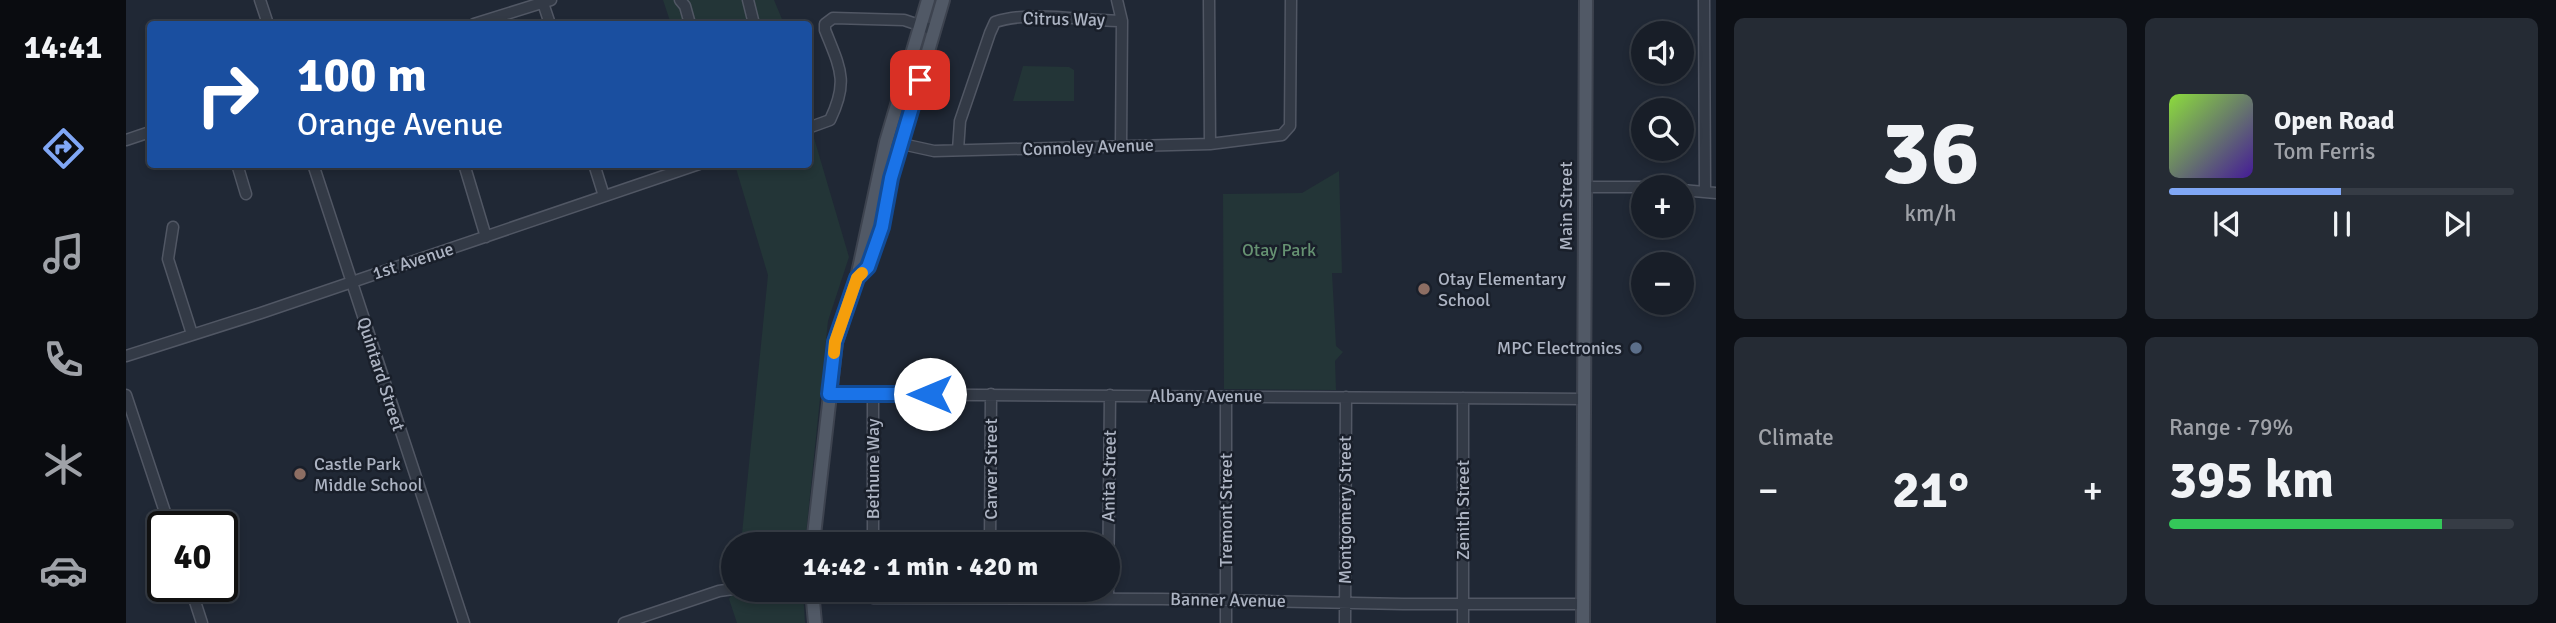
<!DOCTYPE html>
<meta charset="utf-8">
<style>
:root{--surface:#181e28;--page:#252b34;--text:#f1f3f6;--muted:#9fa2a8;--line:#363c45;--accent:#80a7f5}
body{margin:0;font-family:Signika,sans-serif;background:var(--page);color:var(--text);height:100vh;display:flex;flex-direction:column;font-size:26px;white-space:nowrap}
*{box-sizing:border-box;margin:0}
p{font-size:23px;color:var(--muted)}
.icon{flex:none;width:38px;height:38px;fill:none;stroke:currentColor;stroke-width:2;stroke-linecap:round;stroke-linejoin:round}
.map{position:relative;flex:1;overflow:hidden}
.drawer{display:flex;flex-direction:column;gap:18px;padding:18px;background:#0d1016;width:840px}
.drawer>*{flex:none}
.guide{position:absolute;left:21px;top:21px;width:665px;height:147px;border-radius:7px;box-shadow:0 4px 10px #0003,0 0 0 2px var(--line);background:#1a4fa0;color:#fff;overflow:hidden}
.buttons{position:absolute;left:1505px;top:21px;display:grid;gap:14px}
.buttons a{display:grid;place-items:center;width:63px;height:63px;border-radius:50%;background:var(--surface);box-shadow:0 4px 10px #0003,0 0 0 2px var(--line);font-size:35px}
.speed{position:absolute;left:21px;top:511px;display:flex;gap:14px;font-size:35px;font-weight:700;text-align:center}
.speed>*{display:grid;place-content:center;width:91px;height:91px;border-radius:50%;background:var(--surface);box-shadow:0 4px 10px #0003,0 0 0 2px var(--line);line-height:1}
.speed .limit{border:4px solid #111;border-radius:10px;background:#fff;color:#111}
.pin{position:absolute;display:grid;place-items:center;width:60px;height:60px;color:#fff;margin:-30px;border-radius:14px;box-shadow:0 4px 10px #0006}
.me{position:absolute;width:77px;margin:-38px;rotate:270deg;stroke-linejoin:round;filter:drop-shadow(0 0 5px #0008)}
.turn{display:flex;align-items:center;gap:24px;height:147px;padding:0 35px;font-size:32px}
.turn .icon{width:91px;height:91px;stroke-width:2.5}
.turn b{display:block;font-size:49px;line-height:60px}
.big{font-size:52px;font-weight:700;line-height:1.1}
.drawer .card{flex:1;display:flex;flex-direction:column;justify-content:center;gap:10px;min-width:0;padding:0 24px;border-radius:10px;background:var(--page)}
.drawer .dial{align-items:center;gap:0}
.dial b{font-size:91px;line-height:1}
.song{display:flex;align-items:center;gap:21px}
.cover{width:84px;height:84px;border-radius:10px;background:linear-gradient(135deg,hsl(90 70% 55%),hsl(260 70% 35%))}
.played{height:7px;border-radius:4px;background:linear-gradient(90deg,var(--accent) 50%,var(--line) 50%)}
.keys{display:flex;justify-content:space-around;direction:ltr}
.heat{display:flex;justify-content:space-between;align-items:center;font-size:38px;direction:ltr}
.charge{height:10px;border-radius:5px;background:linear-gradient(90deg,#34c759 79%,var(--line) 0)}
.drawer .tiles{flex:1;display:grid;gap:18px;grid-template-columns:repeat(2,1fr)}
.trip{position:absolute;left:595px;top:532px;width:399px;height:70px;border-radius:35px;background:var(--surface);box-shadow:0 4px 10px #0003,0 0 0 2px var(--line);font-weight:700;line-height:70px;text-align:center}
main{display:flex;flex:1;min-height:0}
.tab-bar{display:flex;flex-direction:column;width:126px;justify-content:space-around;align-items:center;background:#0a0c10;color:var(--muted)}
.tab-bar .icon{width:49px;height:49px}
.tab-bar .active{color:var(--accent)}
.tab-bar b{font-size:32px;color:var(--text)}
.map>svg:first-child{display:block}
.green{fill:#233537}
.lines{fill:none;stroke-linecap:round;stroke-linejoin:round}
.minor-casing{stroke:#515764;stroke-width:13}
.major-casing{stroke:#3d434f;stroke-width:16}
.minor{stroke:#333a46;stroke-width:10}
.major{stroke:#515966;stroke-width:12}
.route-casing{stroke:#114b97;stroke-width:18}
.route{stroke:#1a73e8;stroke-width:12}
.slow{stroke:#f59e0b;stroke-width:12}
.education-dot{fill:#8d6e63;stroke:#191f2a;stroke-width:2.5}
.service-dot{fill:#5c6f8a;stroke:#191f2a;stroke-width:2.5}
.labels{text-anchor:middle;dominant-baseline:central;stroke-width:5;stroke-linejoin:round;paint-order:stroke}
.street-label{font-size:18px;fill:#adb4c3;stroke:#191f2a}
.park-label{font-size:18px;fill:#669272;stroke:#191f2a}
.poi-label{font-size:18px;fill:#adb4c3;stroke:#191f2a;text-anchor:start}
</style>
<main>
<nav class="tab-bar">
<b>14:41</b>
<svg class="icon active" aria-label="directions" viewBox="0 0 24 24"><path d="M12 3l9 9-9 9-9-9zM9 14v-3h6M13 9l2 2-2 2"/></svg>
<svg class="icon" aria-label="music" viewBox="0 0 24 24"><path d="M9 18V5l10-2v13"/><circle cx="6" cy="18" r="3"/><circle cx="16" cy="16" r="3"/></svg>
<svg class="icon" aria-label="phone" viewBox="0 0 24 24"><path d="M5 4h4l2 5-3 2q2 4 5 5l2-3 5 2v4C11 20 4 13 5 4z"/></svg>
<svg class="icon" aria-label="climate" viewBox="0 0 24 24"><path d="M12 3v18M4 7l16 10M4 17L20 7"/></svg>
<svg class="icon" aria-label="car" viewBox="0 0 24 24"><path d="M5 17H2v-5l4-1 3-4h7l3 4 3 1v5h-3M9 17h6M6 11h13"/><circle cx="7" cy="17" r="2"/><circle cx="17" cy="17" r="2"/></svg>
</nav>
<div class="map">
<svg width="1590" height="623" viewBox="0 0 1590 623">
<rect width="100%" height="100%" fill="#202835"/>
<!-- green -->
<path class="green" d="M537 0H648L658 24H545Z
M897 66 943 67 948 70V101H887Z
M683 121 723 257 702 321 679 544H615L642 275 609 165 682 164Z
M1213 171 1216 273H1206L1210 346 1217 352 1209 361 1210 390 1098 389 1097 194 1176 193Z
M608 590H677L679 623H611L603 599Z"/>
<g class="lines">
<defs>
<path id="minor" d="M134 0 142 24
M554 0 559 6 564 24
M622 0 628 24
M991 0 996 21 995 146
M1083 0 1084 144
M1578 0 1579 192
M417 3 424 24
M348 24 425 0
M682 128 704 120C723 81 714 68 699 30V24L707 18 778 20 808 30
M0 140 24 132
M776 144 808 151 1084 144 1156 135 1164 126 1165 0
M832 150 834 121 864 33 869 22C905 10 958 21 996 21
M111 164 120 194
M187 164 338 623
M338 164 360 237
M468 164 478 196
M1458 187H1521
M1556 190 1590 193
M47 227 42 259 66 334
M0 356 135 313 573 164
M703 394 1457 399
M747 394V544
M0 395 44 527
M864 544 865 394
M64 586 76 623
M747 590V598L1036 599 1277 604H1457
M982 599 984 395
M498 623 593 591 607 589
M1100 623V397
M1219 623 1220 397
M1337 623V398"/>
<path id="major" d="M731 278 760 142 802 0
M687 544 710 342 731 278 742 267 756 227 765 178 817 0
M686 590 689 623
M1457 623 1460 0"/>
</defs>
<!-- minor casing -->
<use href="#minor" class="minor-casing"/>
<!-- major casing -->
<use href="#major" class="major-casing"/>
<!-- minor -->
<use href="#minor" class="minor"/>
<!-- major -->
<use href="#major" class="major"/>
</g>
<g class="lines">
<defs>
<path id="route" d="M794 80 765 178 756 227 742 267 731 278 709 342 703 394H804"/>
</defs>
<!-- route casing -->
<use href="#route" class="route-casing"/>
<!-- route -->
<use href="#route" class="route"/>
<!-- slow -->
<path class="slow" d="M708 353 709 342 731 278 736 273"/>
</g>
<!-- markers -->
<g class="education-dot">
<circle cx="1298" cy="289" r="7"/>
<circle cx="174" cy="474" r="7"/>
</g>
<circle class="service-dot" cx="1510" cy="348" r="7"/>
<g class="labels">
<!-- street labels -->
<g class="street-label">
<text transform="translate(938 19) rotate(1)">Citrus Way</text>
<text transform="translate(962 147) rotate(-2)">Connoley Avenue</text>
<text transform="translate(1440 206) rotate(-90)">Main Street</text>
<text transform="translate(287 261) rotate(-18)">1st Avenue</text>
<text transform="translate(255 374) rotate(72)">Quintard Street</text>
<text x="1080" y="396">Albany Avenue</text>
<text transform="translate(747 469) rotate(-90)">Bethune Way</text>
<text transform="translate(865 469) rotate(-90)">Carver Street</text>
<text transform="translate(983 476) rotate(-89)">Anita Street</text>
<text transform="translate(1100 510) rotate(-90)">Tremont Street</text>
<text transform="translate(1219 510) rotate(-90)">Montgomery Street</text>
<text transform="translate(1337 510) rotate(-90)">Zenith Street</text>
<text transform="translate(1102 600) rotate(1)">Banner Avenue</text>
</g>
<!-- park labels -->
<g class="park-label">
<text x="1153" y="250">Otay Park</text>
</g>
<!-- poi labels -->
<g class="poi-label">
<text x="1312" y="279">Otay Elementary<tspan x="1312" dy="21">School</tspan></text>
<text x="1496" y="348" text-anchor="end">MPC Electronics</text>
<text x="188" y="464">Castle Park<tspan x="188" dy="21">Middle School</tspan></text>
</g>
</g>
</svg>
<div class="buttons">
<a><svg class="icon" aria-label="sound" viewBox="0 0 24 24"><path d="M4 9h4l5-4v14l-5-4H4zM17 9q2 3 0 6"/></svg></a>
<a><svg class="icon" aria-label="search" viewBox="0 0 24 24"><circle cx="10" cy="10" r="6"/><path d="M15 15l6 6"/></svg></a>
<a>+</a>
<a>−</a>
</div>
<div class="speed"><div class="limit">40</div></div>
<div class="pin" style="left:794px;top:80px;background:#d93025"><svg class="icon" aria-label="arrive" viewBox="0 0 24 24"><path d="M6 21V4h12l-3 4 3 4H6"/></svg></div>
<svg class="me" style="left:804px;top:394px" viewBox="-20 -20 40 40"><circle r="19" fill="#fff"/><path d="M0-13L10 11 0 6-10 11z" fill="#1a73e8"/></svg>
<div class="trip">14:42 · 1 min · 420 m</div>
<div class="guide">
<div class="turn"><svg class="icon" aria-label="right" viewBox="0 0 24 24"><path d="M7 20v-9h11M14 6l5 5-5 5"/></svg><div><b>100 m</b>Orange Avenue</div></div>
</div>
</div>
<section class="drawer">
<div class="tiles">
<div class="card dial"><b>36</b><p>km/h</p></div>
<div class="card">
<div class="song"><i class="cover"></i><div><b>Open Road</b><p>Tom Ferris</p></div></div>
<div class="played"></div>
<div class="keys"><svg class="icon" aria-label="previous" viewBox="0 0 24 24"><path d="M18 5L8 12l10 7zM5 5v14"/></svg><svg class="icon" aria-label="pause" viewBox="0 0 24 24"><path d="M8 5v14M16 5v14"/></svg><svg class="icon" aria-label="next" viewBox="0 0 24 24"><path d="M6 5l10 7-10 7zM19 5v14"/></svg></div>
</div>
<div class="card"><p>Climate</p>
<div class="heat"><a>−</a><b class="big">21°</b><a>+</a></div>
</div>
<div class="card"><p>Range · 79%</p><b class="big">395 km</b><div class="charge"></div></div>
</div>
</section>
</main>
